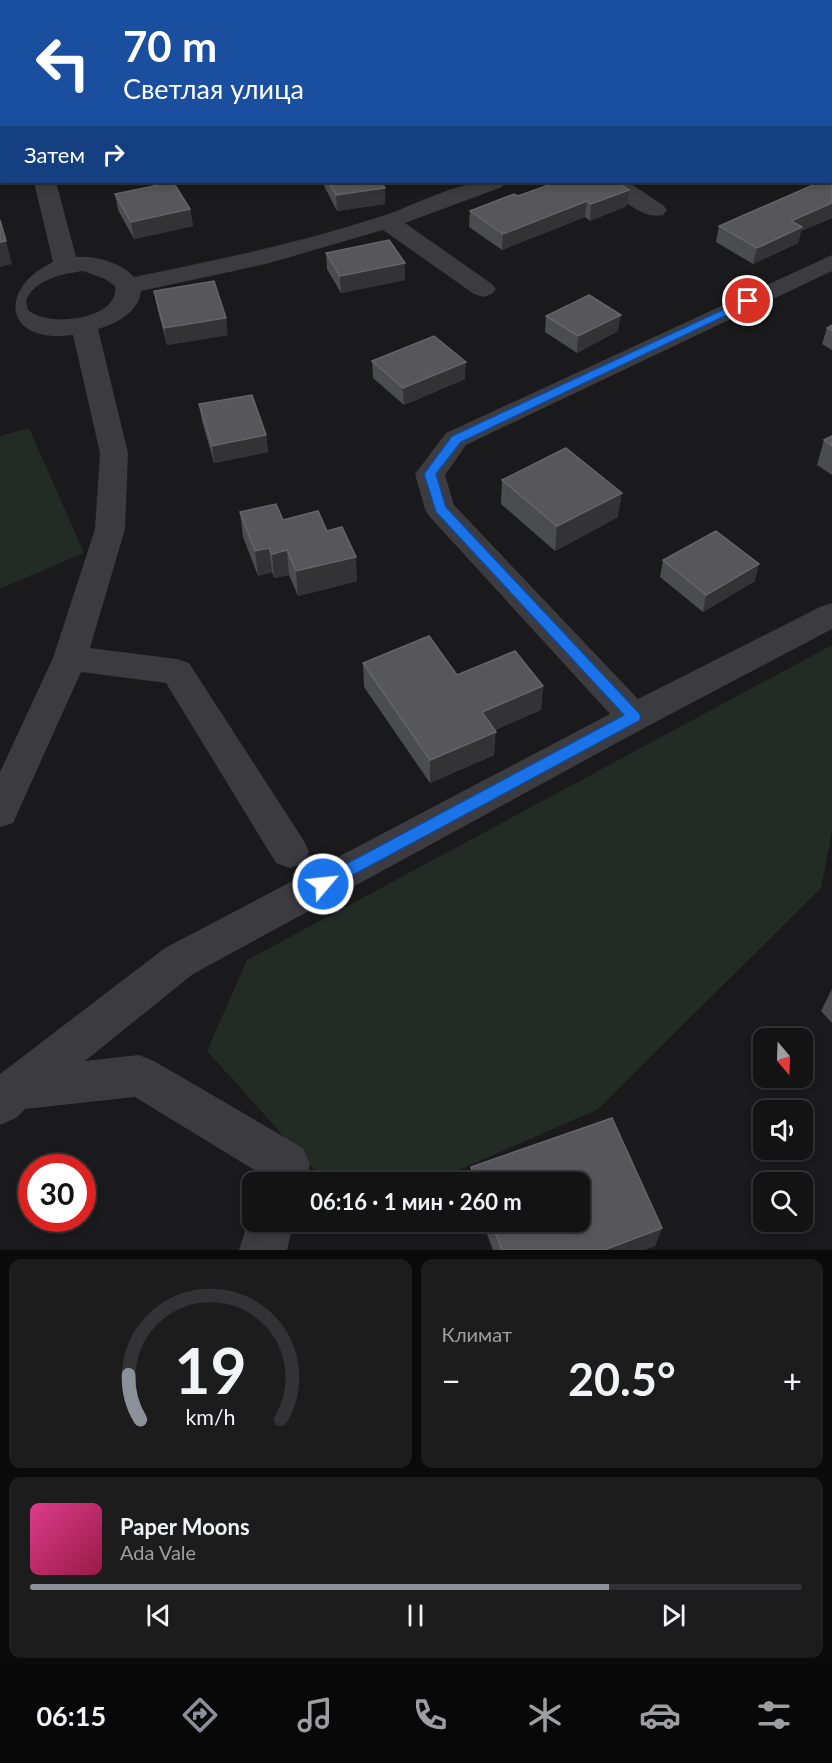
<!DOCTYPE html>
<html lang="ru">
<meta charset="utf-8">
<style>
:root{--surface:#141314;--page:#1d1c1d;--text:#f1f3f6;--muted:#9d9ea0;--line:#333234;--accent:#8c9099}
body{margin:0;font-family:Lato,sans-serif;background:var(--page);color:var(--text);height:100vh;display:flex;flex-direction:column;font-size:22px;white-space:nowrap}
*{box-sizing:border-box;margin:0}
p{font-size:20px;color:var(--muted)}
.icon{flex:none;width:33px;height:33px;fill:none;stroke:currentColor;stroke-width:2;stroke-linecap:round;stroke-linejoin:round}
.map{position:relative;height:1250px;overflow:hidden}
.drawer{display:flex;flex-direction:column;gap:9px;padding:9px;background:#0b0a0b;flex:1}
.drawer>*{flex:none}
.guide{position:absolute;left:0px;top:0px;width:832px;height:183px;box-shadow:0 3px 9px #0003,0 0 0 2px var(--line);background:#1a4fa0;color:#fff;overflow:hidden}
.needle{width:39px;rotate:161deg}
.controls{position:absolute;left:753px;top:1028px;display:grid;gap:12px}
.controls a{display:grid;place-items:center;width:60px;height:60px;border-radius:12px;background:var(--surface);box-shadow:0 3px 9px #0003,0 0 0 2px var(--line);font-size:30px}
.speed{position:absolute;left:18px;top:1154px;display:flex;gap:12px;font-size:30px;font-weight:700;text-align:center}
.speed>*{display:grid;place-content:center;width:78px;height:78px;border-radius:50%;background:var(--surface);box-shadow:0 3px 9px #0003,0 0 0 2px var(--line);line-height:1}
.speed .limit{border:9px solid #d22;background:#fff;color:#111}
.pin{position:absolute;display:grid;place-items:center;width:51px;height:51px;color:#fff;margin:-26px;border:3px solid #fff;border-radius:50%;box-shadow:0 2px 6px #0007}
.me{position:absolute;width:66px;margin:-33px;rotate:62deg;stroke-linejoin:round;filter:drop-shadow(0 0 4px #0008)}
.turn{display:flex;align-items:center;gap:21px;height:126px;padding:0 24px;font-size:27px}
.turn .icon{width:78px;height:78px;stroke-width:2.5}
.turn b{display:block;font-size:42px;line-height:51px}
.then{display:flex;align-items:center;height:57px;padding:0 24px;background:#0003;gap:12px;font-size:22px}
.big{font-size:45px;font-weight:700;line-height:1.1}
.drawer .tile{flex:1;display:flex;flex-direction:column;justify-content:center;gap:9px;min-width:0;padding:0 21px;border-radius:12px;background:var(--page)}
.drawer .dial{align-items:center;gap:0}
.dial svg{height:156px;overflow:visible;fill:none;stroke:var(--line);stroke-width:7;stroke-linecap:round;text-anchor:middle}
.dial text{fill:var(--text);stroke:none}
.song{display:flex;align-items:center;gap:18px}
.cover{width:72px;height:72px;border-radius:9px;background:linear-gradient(135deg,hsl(330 70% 55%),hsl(340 70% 35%))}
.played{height:6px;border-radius:3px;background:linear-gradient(90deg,var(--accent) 75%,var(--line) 75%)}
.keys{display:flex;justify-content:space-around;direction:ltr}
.heat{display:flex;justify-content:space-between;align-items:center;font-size:33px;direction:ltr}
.drawer .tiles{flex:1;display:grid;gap:9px;grid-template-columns:1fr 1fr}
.tile:last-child{grid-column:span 2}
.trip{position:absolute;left:242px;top:1172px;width:348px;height:60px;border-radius:12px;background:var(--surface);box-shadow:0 3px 9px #0003,0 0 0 2px var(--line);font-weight:700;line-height:60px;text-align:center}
.menu{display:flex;height:96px;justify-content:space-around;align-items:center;background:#080808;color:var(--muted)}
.menu .icon{width:42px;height:42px}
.menu .selected{color:var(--accent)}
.menu b{font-size:27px;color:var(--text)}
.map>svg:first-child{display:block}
.green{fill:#232b25}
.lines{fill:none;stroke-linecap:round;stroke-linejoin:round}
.minor{fill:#3b3b40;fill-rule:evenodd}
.wall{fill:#4b4c50}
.shaded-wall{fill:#333336}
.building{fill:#56565b;stroke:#64646a;stroke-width:1.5}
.route{fill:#1a73e8;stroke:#114b97;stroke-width:1.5}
</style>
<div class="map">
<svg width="832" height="1250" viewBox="0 0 832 1250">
<rect width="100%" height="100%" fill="#1a191b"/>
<!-- green -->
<path class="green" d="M29 428 84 553 0 589V436Z
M832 645V832L821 888 597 1110 431 1182H325L207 1051 247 960Z"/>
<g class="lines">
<!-- minor -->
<path class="minor" d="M791 0H810L811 2H792Z
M0 11 2 12V28L0 27Z
M831 18 832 19V31L831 30Z
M831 110H832V122H831Z
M0 121H2L0 134Z
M34 182H56L76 257C95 255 122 263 134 277 216 260 299 243 379 217 420 204 462 177 505 182L502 187 405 223 492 284 496 289 492 294 483 297 474 294 383 230 266 264 141 291C139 312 116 324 98 329L128 453 125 529 90 648 177 659 189 663 304 841 309 852 304 863 290 868 276 863 166 683 81 672 13 823 0 827V772L53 658 95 529 100 453 73 335C0 344 0 286 53 262ZM83 271 105 279 115 286C120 320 48 328 28 310L26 301C34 279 63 274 83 271Z
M602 182H628L663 205 667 210 663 215C643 220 621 198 605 187Z
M832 255V271L466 445 445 475 454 505 638 699 820 607 832 603V629L646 727 193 974 85 1061 139 1055 154 1061 303 1148 310 1164 305 1182H259L261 1174 135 1097 25 1109 16 1118 0 1125V1074L165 948 610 714 429 516 425 509 415 474 446 433Z
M252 1210V1221H294L287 1250H239Z"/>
</g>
<!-- wall -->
<path class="wall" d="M616 0H683L685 2H616Z
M832 44V102H831V45Z
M832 176V218L801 231 798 243 753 264 716 242 719 226Z
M322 182H381L385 204 337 211Z
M557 182 627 206 590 221 585 217 502 250 469 227 470 211 518 196Z
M115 194 190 209 193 226 134 239 118 210Z
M326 253 405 263V280L341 293 327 269Z
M154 291 228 335 167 345 157 307Z
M546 316 618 331 577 353 545 332Z
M832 325V350L822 344 827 328Z
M372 361 465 379 404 405 373 378Z
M199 404 266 435 268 452 214 463 202 421Z
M832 436V475L817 465 824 440Z
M502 480 618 517 555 551 501 504Z
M240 512 283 520 327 531 357 581 298 596 289 575 274 578 272 572 258 576 243 537Z
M663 560 755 581 703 612 660 577Z
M363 663 543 686 541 710 495 730 494 755 430 783 364 687Z
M832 989V1023L821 1011Z
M612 1118 662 1228 655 1246 644 1250H493L482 1221H579V1182H470L471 1167Z"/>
<!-- shaded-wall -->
<path class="shaded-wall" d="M385 188V204L337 211 336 195Z
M629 190 627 206 590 221 591 204Z
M587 201 585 217 502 250 503 234Z
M832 203V218L801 231 798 243 753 264 757 248 791 221Z
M190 209 193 226 134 239 131 222Z
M6 241 12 264 0 267V242Z
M405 263V280L341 293 340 276Z
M621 315 618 331 577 353 578 336Z
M226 318 228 335 167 345 164 328Z
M466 362 465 379 404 405 403 388Z
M266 435 268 452 214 463 212 446Z
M622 493 618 517 555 551 557 526Z
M269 548 272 572 258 576 255 551Z
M287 550 289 575 274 578 272 554Z
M356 557 357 581 298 596 296 571Z
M759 564 755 581 703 612 706 595Z
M543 686 541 710 481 736 482 712Z
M496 732 494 755 430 783V760Z
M662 1228 655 1246 644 1250H604Z"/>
<!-- building -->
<path class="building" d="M629 0H683L685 2H631Z
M832 44V85L831 84V45Z
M832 176V203L791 221 802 227 757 248 719 226 820 182H831V177Z
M173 182 190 209 131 222 115 194Z
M329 182H381L385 188 336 195Z
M557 182H617L629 190 591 204 587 201 503 234 470 211 514 194 518 196Z
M0 220 6 241 0 242Z
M389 240 405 263 340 276 326 253Z
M214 281 226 318 164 328 154 291Z
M589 295 621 315 578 336 546 316Z
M832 325V331L827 328Z
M434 336 466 362 403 388 372 361Z
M252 395 266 435 212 446 199 404Z
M832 436V446L824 440Z
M566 448 622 493 557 526 502 480Z
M276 504 283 520 318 511 327 531 342 527 356 557 296 571 287 550 272 554 269 548 255 551 240 512Z
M716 531 759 564 706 595 663 560Z
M429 636 457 675 515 651 543 686 482 712 496 732 430 760 363 663Z
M612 1118 662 1228 604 1250H502L491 1221H579V1182H476L471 1167Z"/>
<!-- route -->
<path class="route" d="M748 298 754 301 752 303 461 442 436 474 446 507 639 713 641 717 639 721 329 888 323 890 318 888 315 884 318 879 624 715 436 512 424 474 426 471 452 436Z"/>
</svg>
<div class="controls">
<a><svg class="needle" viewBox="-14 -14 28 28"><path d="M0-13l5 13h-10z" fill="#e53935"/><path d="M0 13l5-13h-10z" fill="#9d9ea0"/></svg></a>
<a><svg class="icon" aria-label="sound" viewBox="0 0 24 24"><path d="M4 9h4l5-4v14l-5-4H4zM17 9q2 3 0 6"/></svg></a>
<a><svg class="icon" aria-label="search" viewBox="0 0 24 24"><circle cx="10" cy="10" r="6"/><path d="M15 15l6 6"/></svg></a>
</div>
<div class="speed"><div class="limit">30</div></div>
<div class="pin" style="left:748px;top:301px;background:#d93025"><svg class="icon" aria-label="arrive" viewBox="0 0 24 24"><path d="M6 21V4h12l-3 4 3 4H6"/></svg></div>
<svg class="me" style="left:323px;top:884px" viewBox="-20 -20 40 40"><circle r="17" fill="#1a73e8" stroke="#fff" stroke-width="3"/><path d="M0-11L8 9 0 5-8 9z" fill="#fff"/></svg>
<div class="trip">06:16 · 1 мин · 260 m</div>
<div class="guide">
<div class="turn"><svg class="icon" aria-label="left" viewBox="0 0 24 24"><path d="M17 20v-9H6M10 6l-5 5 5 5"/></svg><div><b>70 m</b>Светлая улица</div></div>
<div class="then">Затем<svg class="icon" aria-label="right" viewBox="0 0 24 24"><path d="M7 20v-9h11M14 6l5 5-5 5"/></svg></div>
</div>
</div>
<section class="drawer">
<div class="tiles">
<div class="tile dial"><svg viewBox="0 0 100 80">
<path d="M14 69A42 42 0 1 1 86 69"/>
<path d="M14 69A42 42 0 0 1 8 46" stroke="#8c9099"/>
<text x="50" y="56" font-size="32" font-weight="700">19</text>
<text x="50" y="72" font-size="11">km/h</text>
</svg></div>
<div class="tile"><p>Климат</p>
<div class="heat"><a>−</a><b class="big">20.5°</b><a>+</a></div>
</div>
<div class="tile">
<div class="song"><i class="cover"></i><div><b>Paper Moons</b><p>Ada Vale</p></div></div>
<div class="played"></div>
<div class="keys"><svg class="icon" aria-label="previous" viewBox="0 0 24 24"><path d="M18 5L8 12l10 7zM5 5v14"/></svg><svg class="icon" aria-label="pause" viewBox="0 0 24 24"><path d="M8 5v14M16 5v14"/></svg><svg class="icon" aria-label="next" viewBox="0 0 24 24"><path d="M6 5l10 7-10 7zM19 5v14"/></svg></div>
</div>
</div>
</section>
<nav class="menu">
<b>06:15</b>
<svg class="icon selected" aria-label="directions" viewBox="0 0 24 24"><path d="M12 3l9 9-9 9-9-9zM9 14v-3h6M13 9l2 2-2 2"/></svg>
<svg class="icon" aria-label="music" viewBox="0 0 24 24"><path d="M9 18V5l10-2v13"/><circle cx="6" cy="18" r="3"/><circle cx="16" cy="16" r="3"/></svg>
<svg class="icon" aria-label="phone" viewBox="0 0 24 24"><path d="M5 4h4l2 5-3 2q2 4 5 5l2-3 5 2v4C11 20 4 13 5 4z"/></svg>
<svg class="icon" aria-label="climate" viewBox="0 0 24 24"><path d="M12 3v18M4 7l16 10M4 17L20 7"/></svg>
<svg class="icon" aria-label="car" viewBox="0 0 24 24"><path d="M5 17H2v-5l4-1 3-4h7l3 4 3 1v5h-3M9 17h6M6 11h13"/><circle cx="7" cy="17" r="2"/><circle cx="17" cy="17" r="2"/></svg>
<svg class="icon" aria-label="filters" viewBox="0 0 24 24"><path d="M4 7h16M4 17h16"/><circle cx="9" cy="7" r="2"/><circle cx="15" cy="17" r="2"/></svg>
</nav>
